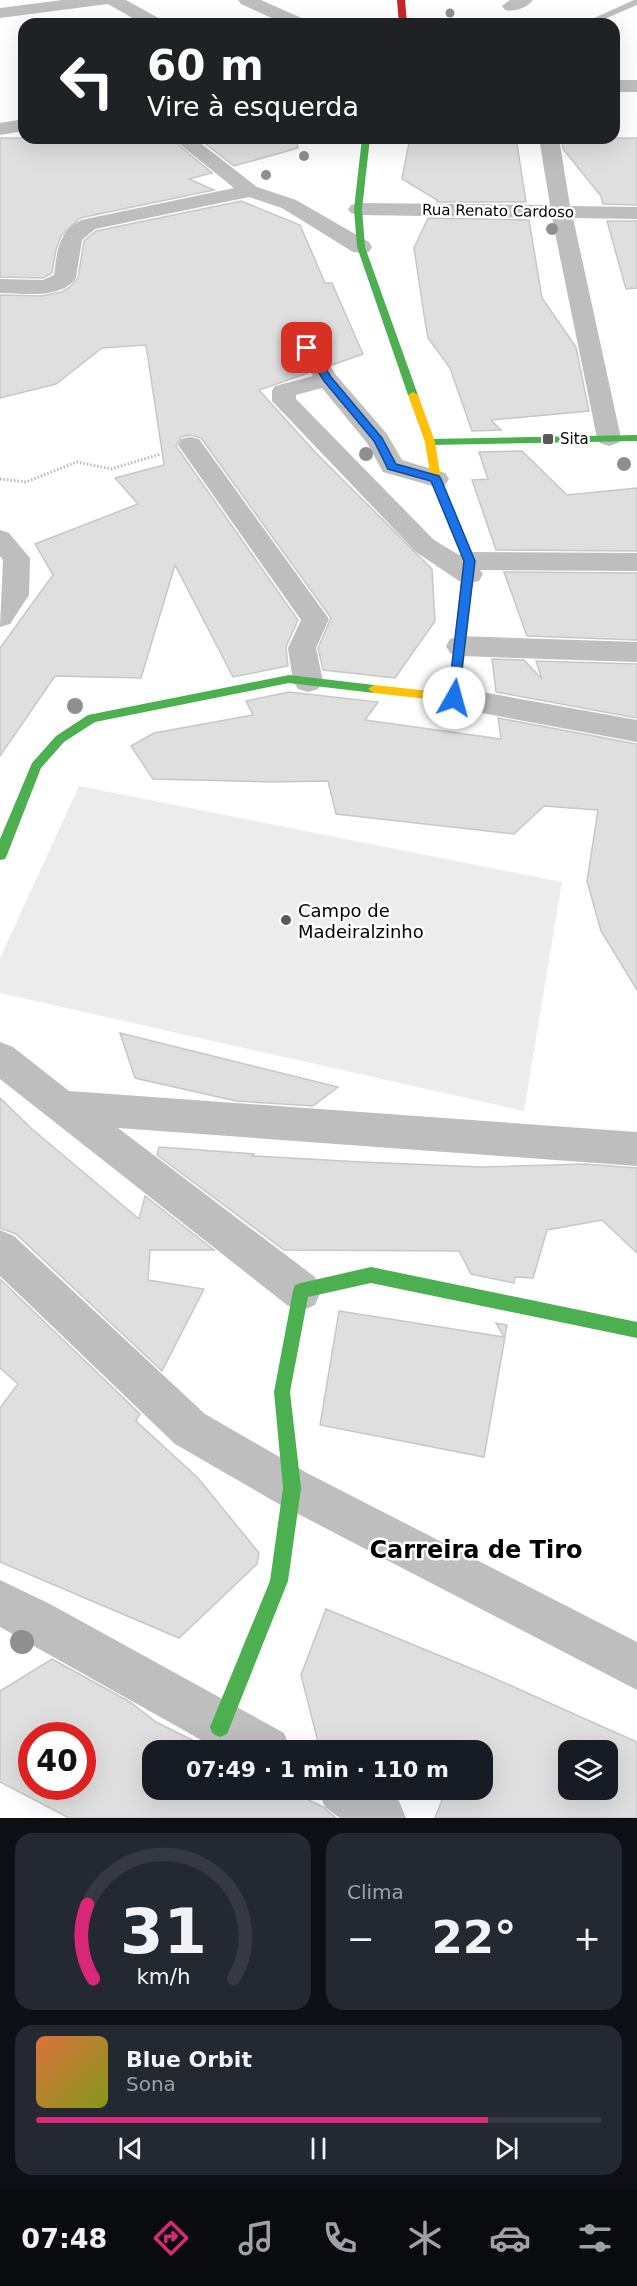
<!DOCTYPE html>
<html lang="pt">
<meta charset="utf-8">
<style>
:root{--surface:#171b24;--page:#242831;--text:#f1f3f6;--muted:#9ea1a6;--line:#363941;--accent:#db2777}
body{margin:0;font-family:"DejaVu Sans",sans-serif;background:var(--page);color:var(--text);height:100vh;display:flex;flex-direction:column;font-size:22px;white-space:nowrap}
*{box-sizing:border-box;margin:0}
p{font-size:20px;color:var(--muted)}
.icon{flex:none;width:33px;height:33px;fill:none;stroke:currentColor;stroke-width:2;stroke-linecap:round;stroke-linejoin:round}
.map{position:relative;height:1818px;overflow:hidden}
.side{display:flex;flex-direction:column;gap:15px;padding:15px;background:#0d0f14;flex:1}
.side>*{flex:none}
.top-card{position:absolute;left:18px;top:18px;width:602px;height:126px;border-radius:18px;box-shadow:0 6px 24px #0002;background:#202124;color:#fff;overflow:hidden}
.buttons{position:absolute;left:558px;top:1740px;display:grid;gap:12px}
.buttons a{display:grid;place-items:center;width:60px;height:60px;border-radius:12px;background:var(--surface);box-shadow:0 6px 24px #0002;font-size:30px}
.speed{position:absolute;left:18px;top:1722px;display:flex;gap:12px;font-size:30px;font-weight:700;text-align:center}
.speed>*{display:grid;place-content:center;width:78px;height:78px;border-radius:50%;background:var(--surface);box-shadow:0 6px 24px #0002;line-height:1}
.speed .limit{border:9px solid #d22;background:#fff;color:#111}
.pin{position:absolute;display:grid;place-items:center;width:51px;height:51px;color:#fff;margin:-26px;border-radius:12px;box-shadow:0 3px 9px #0006}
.me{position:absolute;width:66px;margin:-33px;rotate:7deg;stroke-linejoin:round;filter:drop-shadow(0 0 4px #0008)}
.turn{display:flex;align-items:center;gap:21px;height:126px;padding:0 30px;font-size:27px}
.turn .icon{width:78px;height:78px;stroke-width:2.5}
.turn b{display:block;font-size:42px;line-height:51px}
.big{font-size:45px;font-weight:700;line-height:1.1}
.side .card{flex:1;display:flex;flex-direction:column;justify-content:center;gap:9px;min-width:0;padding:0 21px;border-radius:18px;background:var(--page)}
.side .dial{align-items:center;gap:0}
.dial svg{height:156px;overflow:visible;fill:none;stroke:var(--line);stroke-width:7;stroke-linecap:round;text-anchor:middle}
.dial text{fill:var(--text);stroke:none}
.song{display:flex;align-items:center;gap:18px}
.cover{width:72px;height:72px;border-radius:9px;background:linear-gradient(135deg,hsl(20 70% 55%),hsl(70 70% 35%))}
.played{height:6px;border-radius:3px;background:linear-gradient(90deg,var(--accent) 80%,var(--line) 80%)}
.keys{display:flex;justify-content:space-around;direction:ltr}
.heat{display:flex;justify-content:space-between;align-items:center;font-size:33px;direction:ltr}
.side .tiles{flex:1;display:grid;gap:15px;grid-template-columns:1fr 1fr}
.card:last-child{grid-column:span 2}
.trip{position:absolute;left:142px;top:1740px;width:351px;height:60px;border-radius:18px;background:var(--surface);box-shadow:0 6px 24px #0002;font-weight:700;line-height:60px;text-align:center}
.tab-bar{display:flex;height:96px;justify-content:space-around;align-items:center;background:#090b0e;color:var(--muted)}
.tab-bar .icon{width:42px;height:42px}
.tab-bar .active{color:var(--accent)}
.tab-bar b{font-size:27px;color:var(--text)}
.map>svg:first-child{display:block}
.green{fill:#ececec}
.building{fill:#dfdfdf;stroke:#c7c7c7;stroke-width:1.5;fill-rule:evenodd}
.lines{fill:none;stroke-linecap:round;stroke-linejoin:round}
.path{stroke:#b9b9b9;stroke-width:3;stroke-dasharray:1.5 2;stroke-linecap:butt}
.lane{fill:#bebebe;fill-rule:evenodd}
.street{fill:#bebebe;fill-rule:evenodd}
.fast{fill:#4caf50;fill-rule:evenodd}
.slow{fill:#ffc107;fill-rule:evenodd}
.jam{fill:#c62828;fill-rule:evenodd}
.tree{fill:#8f8f8f}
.route{fill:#1a73e8;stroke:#114b97;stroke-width:1.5}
.poi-dot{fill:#595959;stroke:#fff;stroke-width:2}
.labels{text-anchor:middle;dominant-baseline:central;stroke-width:5;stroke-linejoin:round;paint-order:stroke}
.far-street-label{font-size:15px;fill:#000;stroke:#fff}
.far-poi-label{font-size:15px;fill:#000;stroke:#fff;text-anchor:start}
.poi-label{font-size:18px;fill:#000;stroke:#fff;text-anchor:start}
.near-neighbourhood-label{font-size:24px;font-weight:bold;fill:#000;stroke:#fff}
</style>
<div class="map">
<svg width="637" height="1818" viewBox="0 0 637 1818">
<rect width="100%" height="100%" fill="#fff"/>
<!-- green -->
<path class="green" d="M79 786 562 882 524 1111 0 993V958Z"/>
<!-- building -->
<path class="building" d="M0 138H170L212 173 189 179 214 190 80 218 61 236 56 250 52 273 43 278 0 277Z
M198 138H296L298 148 234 166Z
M410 138H516L526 202H437V200L402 179Z
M561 138H637V205L603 204 601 196 563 149Z
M241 201 300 225 325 283H332L363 354 332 365 317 342 308 339 298 341 293 349 308 373 259 390 316 453 432 569 435 621 395 678 323 670 318 648 331 618 201 438 190 435 181 437 176 446 298 620 286 647 288 666 233 677 175 565 141 678 55 676 0 756V648L53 575 35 544 138 504 115 478 164 465 146 345 102 348 56 384 0 398V295L41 296 62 292 70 287 78 278 84 241 96 231Z
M428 218 529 220 542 298 576 347 589 411 491 420 501 430 472 431 450 368 428 338 425 321 414 248Z
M607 221H637V288L626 289Z
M522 451 567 495 637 488V551L496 550 472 480 488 479 479 452Z
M504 572 637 573V640L527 636Z
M492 659 524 660 542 679 536 661 637 664V718L496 692Z
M289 692 378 702 365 720 501 739 498 718 637 744V990L601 931 587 881 598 810 544 806 514 834 336 814 328 781 271 782 153 779 131 746 154 733 253 715 246 701Z
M120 1033 338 1087 313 1106 236 1101 135 1078Z
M0 1098 32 1129 139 1219 145 1196 214 1250H150L148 1280 204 1289 162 1371 16 1234 0 1228Z
M159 1147 254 1154 252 1156 362 1162 481 1167 585 1164 637 1168V1253L602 1220 547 1230 533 1278 515 1277 514 1283 471 1274 459 1251 284 1250 157 1155Z
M0 1279 140 1414 136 1421 198 1478 259 1553 257 1564 179 1638 0 1562V1408L18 1384 0 1368Z
M339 1311 504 1337 496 1323 507 1325 484 1457 320 1425Z
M326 1609 487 1675 637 1742V1818H435L446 1790H483V1750H320L301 1675ZM568 1750H608V1790H568Z
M52 1659 130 1702 156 1722 212 1750H153V1790H288L323 1807 336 1818H69L0 1782V1691ZM32 1736H82V1786H32Z"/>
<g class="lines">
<!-- path -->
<path class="path" d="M0 479 26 482 77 462 111 469 161 454"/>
<!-- lane -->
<path class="lane" d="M634 0H637V5L593 24H581Z"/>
<!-- street -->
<path class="street" d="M62 0H126L162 20 165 24H143L108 4 0 18V8Z
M238 0H261L306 20 309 24H285L241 4Z
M510 0H533C527 8 514 12 505 10L502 6Z
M614 80H637V92H614Z
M24 119V131L0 135V123Z
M172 138H194L257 187 296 200 369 242 372 247 369 252 361 253 353 252 282 208 249 197 95 229 82 240 76 278C61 300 23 293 0 293V279L43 280 54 275C57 252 58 232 81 220L234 188Z
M539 138H559L570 206 637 207V219L573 218 621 438 618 443 609 446 600 443 597 438 552 218 358 215 351 213 348 209 351 205 358 203 550 205Z
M307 341 315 343 336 375 387 434 402 460 445 473 449 479 445 485 436 487 383 472 367 443 322 388 296 395V399L434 540 459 555 469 552 637 553V571L480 570 483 574 479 581 469 583 459 581 416 552 272 401V391L275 386 313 376 295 348 299 343Z
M190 437 199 439 329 619 316 648 323 681 318 689 308 692 298 689 293 681 288 648 301 620 178 445 181 439Z
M0 530 9 533 30 558 29 595 10 624 0 627 3 560 0 556Z
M460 636 637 642V662L460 656 450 653 446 646 450 639Z
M454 687 637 720V742L444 706 439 698 444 690Z
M0 1042 13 1047 69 1091 637 1132V1166L118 1128 315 1277 321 1291 315 1305 301 1311 287 1305 0 1079Z
M0 1230 14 1236 205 1414 307 1473 637 1642V1690L277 1503 175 1444 0 1276Z
M0 1580 50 1604 284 1733 291 1750H219L0 1627Z
M318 1790H383L399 1801 406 1818H340L325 1807Z"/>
<!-- fast -->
<path class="fast" d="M362 138H370L362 209 365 247 418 395 413 398 408 395 357 247 354 209Z
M637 435V441L430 445 425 442 430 439Z
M289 675 374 685 380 689 374 693 289 683 95 722 64 742 41 768 7 855 5 859 0 860V839L32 763 56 736 88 715Z
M371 1267 637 1322V1338L371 1283 308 1297 290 1392 301 1488 288 1581 227 1734 220 1737 213 1734 210 1727 270 1581 283 1488 274 1392 293 1291 295 1285 301 1283Z"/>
<!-- slow -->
<path class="slow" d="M413 392 418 395 435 442 441 479 475 561 460 698 454 702 374 693 368 689 374 685 449 693 463 561 431 479 425 442 408 395Z"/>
<!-- jam -->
<path class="jam" d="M397 0H405L407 24H399Z"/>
</g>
<!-- trees -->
<g class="tree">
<circle cx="450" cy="13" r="4.5"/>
<circle cx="304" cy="156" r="5"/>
<circle cx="266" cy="175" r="5"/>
<circle cx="552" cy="229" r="6"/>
<circle cx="366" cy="454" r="7"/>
<circle cx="624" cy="464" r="7"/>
<circle cx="75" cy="706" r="8"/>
<circle cx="22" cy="1642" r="12"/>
</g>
<!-- route -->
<path class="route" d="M304 346H311L331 377 382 438 396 464 439 476 441 479 475 561 458 702H450L448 698 464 561 431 481 388 469 374 441 324 381 303 348Z"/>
<!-- markers -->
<g class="poi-dot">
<rect x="542" y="433" width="12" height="12" rx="3"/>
<circle cx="286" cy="920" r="6"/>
</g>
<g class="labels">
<!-- far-street labels -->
<g class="far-street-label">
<text transform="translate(498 211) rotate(1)">Rua Renato Cardoso</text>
</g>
<!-- far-poi labels -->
<g class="far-poi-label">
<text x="560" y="439">Sita</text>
</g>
<!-- poi labels -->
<g class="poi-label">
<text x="298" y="910">Campo de<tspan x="298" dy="21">Madeiralzinho</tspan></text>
</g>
<!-- near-neighbourhood labels -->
<g class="near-neighbourhood-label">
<text x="476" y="1550">Carreira de Tiro</text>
</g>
</g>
</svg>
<div class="buttons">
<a><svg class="icon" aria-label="layers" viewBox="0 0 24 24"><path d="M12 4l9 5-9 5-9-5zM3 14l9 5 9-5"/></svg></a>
</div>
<div class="speed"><div class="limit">40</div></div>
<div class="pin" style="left:307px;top:348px;background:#d93025"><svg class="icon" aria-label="arrive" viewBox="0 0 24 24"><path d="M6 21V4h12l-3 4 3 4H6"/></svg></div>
<svg class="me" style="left:454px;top:698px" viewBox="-20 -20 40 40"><circle r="19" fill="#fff"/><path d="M0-13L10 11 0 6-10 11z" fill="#1a73e8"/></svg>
<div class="trip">07:49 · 1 min · 110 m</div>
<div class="top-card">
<div class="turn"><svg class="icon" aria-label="left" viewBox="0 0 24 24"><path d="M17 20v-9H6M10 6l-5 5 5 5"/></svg><div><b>60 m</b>Vire à esquerda</div></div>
</div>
</div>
<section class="side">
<div class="tiles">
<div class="card dial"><svg viewBox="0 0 100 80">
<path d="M14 69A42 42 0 1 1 86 69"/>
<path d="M14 69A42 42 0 0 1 11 31" stroke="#db2777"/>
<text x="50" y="56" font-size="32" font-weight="700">31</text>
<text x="50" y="72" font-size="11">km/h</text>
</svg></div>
<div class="card"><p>Clima</p>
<div class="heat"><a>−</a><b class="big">22°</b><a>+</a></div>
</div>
<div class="card">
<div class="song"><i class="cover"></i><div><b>Blue Orbit</b><p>Sona</p></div></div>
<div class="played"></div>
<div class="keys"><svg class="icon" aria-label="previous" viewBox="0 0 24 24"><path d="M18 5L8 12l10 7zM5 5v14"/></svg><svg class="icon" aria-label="pause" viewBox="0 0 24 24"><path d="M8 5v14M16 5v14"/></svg><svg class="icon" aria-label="next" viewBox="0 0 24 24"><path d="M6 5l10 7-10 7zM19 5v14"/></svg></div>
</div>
</div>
</section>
<nav class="tab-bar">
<b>07:48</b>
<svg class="icon active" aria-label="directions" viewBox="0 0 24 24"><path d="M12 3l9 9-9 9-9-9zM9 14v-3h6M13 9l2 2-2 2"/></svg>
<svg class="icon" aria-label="music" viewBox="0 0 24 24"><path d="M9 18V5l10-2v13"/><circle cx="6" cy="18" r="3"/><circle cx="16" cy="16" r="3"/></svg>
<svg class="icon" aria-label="phone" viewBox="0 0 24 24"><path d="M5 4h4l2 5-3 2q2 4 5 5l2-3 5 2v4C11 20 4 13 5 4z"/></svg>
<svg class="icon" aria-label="climate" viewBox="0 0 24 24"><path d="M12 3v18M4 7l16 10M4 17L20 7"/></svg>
<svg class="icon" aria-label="car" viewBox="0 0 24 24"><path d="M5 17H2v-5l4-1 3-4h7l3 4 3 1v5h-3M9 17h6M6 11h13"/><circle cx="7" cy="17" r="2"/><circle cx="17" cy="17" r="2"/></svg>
<svg class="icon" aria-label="filters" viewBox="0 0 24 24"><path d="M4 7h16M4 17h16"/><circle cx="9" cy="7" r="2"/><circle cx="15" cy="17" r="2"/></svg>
</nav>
